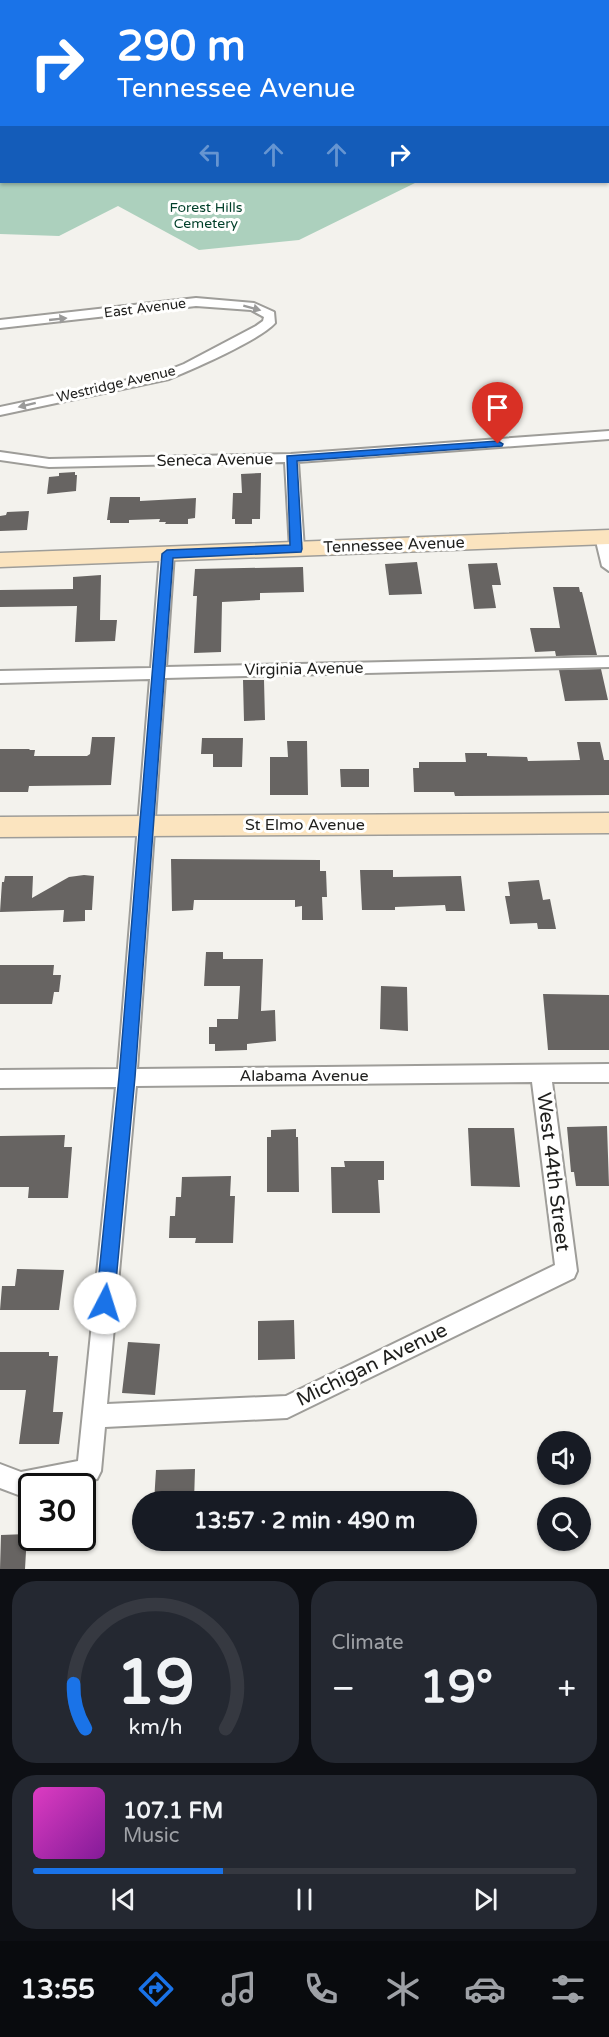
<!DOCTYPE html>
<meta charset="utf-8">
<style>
:root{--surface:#171b24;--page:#242831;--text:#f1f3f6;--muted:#9ea1a6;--line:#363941;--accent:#1a73e8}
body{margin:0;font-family:"Varela Round",sans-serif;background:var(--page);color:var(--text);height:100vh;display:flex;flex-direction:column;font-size:22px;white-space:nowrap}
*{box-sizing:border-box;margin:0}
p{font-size:20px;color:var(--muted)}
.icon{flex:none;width:33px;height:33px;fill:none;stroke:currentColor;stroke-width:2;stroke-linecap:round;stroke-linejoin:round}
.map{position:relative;height:1569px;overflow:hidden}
.sheet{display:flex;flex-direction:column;gap:12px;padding:12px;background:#0d0f14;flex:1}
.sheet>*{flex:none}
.hud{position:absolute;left:0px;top:0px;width:609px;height:183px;box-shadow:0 2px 4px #0004;background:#1a73e8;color:#fff;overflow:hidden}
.tools{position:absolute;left:537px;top:1431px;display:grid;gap:12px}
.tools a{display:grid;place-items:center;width:54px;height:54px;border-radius:50%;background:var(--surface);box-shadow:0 2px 4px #0004;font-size:30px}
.speed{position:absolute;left:18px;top:1473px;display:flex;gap:12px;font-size:30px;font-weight:700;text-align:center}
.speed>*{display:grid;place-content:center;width:78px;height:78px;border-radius:50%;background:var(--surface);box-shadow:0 2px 4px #0004;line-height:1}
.speed .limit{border:3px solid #111;border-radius:9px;background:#fff;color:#111}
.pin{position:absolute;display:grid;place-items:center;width:51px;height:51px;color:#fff;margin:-62px -26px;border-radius:50% 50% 50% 0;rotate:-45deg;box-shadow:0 0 6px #0007}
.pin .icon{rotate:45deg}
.me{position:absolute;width:66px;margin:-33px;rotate:5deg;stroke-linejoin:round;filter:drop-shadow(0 0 4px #0008)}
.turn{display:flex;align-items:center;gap:21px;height:126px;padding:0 18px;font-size:27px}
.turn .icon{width:78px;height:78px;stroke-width:2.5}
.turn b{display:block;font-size:42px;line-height:51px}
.lanes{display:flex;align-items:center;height:57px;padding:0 18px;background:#0003;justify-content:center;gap:30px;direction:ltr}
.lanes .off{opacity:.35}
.big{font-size:45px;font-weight:700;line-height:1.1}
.sheet .widget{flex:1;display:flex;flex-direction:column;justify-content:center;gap:9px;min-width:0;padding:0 21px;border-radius:24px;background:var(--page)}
.sheet .dial{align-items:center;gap:0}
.dial svg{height:156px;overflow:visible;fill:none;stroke:var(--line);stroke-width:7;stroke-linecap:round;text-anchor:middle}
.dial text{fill:var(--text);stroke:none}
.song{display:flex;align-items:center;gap:18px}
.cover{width:72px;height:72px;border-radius:9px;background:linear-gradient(135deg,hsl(310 70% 55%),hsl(290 70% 35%))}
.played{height:6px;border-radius:3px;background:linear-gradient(90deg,var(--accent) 35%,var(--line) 35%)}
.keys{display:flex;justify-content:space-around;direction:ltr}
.heat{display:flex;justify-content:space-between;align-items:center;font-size:33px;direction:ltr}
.sheet .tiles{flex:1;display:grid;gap:12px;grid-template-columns:1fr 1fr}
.widget:last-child{grid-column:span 2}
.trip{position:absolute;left:132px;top:1491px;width:345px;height:60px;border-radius:30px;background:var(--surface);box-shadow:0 2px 4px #0004;font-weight:700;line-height:60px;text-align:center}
.tab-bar{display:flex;height:96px;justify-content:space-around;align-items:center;background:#090b0e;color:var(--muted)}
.tab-bar .icon{width:42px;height:42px}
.tab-bar .on{color:var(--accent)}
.tab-bar b{font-size:27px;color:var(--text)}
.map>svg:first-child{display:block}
.green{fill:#acd0bd}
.building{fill:#676462}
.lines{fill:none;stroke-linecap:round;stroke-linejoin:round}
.street-casing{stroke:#9e9d99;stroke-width:4}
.secondary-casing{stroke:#9e9d99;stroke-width:3}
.street{fill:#fff;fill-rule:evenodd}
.secondary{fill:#fbe4bf;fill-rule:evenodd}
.oneway{fill:#9a9a99}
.route{fill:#1a73e8;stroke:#114b97;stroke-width:1.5}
.labels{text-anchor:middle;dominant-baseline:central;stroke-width:6;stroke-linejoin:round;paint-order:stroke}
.far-park-label{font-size:14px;fill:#003f29;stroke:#fffffe}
.far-street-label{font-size:14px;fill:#1e1e1c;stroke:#fffffe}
.street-label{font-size:16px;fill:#1e1e1c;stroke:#fffffe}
.near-street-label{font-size:20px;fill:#1e1e1c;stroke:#fffffe}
</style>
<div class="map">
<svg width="609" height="1569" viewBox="0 0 609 1569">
<rect width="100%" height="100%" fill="#f3f2ed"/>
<!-- green -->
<path class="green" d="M0 0 247 1 2 2V182H417L299 240 199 250 118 206 59 236 0 234Z"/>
<!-- building -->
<path class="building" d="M75 472V475H77L76 491 47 494 49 477 59 476V473Z
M261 473 260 519H252V524H235V519H232L233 493H242L241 474Z
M110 497H140V501L196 498 195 518 188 519V524H165L166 522H159L160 519 129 520V523H110V520H107Z
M29 511 27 530 0 531V516L6 515 7 512Z
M417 562 422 594 389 595 385 564Z
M497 563 501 585H492L496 608 474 609 468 564Z
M303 567 304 592 260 593V600L222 602 221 652 194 653 197 596H193L195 569Z
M101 575 100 620H117L115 641 75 642 77 606 0 607V590L73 589V577Z
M553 587H579L580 592H582L597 655 556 656 555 651 535 652 530 628H560Z
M601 669 608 700 565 701 559 670Z
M243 680H264L265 720 244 721Z
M92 737H115L111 785 29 786 28 792H0V749H30L29 750H35L34 756H87L90 754Z
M202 738H243L242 767H213V754H201Z
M287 741H307L308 795H270V757H288Z
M577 742H600L604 760H609V795L455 796 454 792H414L413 768H419V762H466L465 753H487V756L527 757 528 761 580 760Z
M340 769H369V787H341Z
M171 859 320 860V871H326L327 897H322L323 920H302V906L295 907V900H194L193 910 172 911Z
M360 870H393V877L461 876 465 911H446L445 905 395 907V910H362Z
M84 875 94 876 92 910H85V921L63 922 64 910 0 912 2 882H4L5 876H33L32 898 69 877Z
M539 880 543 900 550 899 556 929H538L537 923 510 924 505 896H510L508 882Z
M206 952H223V959H263L261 1011 275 1010 276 1041 247 1044V1050L215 1051V1044H209V1027H217V1019H238L240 986H204Z
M0 965H54L53 975H61L59 992H54L52 1004H0Z
M381 986 407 987 408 1031 380 1029Z
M543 994 609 995V1050H548Z
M607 1126 609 1186H576L574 1172H571L567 1127Z
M468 1128H514L520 1187 471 1186Z
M296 1129V1137H298L299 1192H267V1137H271V1130Z
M65 1135 64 1147H72L68 1198H28L29 1187H0V1136Z
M344 1161H384V1180H378L380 1213H332L331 1167H345Z
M231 1176 230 1196H235L233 1243H195L196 1238H169L170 1216H175L176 1197H181L182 1177Z
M17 1269 64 1270 59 1310H0L2 1286H15Z
M294 1320 295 1359 258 1360V1321Z
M128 1342 160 1344 155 1395 122 1393Z
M0 1352H49V1356H58L53 1412H63L59 1444H19L26 1390H0Z
M195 1469 194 1502H154L156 1470Z
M27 1534 25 1569H0L1 1535Z"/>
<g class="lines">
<defs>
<path id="street" d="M336 0H344V2H336Z
M483 0H491V2H483Z
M196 298 254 303 274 312 275 323C260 340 193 369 169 379L0 415V407L161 373 184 364 256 326 263 321 264 317 251 310 196 306 0 328V320Z
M609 431V439L298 462 304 549 297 554 290 549 285 462 49 467 0 460V452L49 459 291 454Z
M602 532 609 537V571L602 566 595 537Z
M167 549 174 554 166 667 609 657V667L165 678 137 1069 609 1064V1082H552L577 1271 574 1278 287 1418 105 1427 101 1471 97 1479 69 1486H32V1494L21 1496 0 1488V1464L21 1472 78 1461 116 1087 0 1088V1070L118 1069 150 679 0 683V671L151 668 160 554ZM532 1082 555 1265 286 1396 107 1404 136 1086Z"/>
<path id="secondary" d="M609 530V544L0 567V553Z
M609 813V833L0 837V817Z"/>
</defs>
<!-- street casing -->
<use href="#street" class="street-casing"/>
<!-- secondary casing -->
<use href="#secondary" class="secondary-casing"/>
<!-- street -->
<use href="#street" class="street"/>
<!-- secondary -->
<use href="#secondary" class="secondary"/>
</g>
<!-- one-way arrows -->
<defs><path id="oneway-solid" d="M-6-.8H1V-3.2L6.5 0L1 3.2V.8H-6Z" transform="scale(1.5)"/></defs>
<g class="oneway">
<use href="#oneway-solid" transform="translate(252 308) rotate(15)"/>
<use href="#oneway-solid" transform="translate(58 319) rotate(-6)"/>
<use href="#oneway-solid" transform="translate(27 405) rotate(166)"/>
</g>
<!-- route -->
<path class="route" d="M498 441 503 444 502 446 297 461 302 549 301 552 173 558 135 1077 114 1303 111 1309 105 1312 99 1309 96 1303 119 1077 162 554 167 550 290 545 287 456Z"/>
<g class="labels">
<!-- far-park labels -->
<g class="far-park-label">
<text x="206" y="207">Forest Hills<tspan x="206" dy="16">Cemetery</tspan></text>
</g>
<!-- far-street labels -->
<g class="far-street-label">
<text transform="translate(145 308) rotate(-7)">East Avenue</text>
<text transform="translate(116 384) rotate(-13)">Westridge Avenue</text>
</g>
<!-- street labels -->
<g class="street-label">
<text transform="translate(215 460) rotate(-1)">Seneca Avenue</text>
<text transform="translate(394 545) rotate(-2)">Tennessee Avenue</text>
<text transform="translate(304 669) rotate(-1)">Virginia Avenue</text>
<text x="305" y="825">St Elmo Avenue</text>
<text x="304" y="1076">Alabama Avenue</text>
</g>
<!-- near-street labels -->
<g class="near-street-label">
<text transform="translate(553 1172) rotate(83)">West 44th Street</text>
<text transform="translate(372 1365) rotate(-26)">Michigan Avenue</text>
</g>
</g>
</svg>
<div class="tools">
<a><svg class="icon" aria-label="sound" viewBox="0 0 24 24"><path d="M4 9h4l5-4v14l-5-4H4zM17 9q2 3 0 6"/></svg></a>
<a><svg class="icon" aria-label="search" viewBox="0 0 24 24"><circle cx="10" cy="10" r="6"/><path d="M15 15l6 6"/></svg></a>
</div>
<div class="speed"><div class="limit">30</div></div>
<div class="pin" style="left:498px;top:444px;background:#d93025"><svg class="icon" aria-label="arrive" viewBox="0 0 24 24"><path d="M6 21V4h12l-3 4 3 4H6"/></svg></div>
<svg class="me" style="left:105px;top:1303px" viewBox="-20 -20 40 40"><circle r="19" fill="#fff"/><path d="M0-13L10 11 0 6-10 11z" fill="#1a73e8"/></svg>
<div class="trip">13:57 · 2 min · 490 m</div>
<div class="hud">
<div class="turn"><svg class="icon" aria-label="right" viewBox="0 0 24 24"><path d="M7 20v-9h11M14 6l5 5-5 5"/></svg><div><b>290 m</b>Tennessee Avenue</div></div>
<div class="lanes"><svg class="icon off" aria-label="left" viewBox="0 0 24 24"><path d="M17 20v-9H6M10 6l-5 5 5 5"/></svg><svg class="icon off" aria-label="ahead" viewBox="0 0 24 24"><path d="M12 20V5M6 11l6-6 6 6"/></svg><svg class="icon off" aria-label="ahead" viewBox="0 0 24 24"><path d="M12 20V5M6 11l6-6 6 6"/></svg><svg class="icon" aria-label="right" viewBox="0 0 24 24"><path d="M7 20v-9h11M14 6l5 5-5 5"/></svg></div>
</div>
</div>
<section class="sheet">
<div class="tiles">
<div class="widget dial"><svg viewBox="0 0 100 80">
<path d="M14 69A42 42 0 1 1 86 69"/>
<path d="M14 69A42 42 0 0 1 8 46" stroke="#1a73e8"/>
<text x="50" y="56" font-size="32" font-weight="700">19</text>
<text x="50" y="72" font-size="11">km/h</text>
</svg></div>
<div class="widget"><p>Climate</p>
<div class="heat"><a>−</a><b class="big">19°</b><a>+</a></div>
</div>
<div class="widget">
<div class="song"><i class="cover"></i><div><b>107.1 FM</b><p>Music</p></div></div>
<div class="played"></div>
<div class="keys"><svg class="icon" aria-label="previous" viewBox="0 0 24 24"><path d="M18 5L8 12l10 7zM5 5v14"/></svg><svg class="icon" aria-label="pause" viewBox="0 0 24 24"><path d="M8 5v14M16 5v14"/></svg><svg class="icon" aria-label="next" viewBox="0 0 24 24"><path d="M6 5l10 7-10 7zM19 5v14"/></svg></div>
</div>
</div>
</section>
<nav class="tab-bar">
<b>13:55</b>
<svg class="icon on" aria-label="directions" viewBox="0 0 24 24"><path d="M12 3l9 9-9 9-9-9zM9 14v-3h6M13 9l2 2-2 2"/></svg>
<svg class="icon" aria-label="music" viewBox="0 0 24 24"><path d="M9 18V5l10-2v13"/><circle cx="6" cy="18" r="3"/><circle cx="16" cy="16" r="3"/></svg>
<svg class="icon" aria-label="phone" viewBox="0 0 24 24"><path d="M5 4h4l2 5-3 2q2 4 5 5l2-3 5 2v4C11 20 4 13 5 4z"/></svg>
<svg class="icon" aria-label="climate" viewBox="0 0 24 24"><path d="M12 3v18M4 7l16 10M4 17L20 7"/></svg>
<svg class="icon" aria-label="car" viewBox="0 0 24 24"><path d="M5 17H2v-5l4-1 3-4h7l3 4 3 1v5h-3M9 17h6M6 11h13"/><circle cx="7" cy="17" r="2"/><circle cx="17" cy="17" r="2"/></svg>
<svg class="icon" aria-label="filters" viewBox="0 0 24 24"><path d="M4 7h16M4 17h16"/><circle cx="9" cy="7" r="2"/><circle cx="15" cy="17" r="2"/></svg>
</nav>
